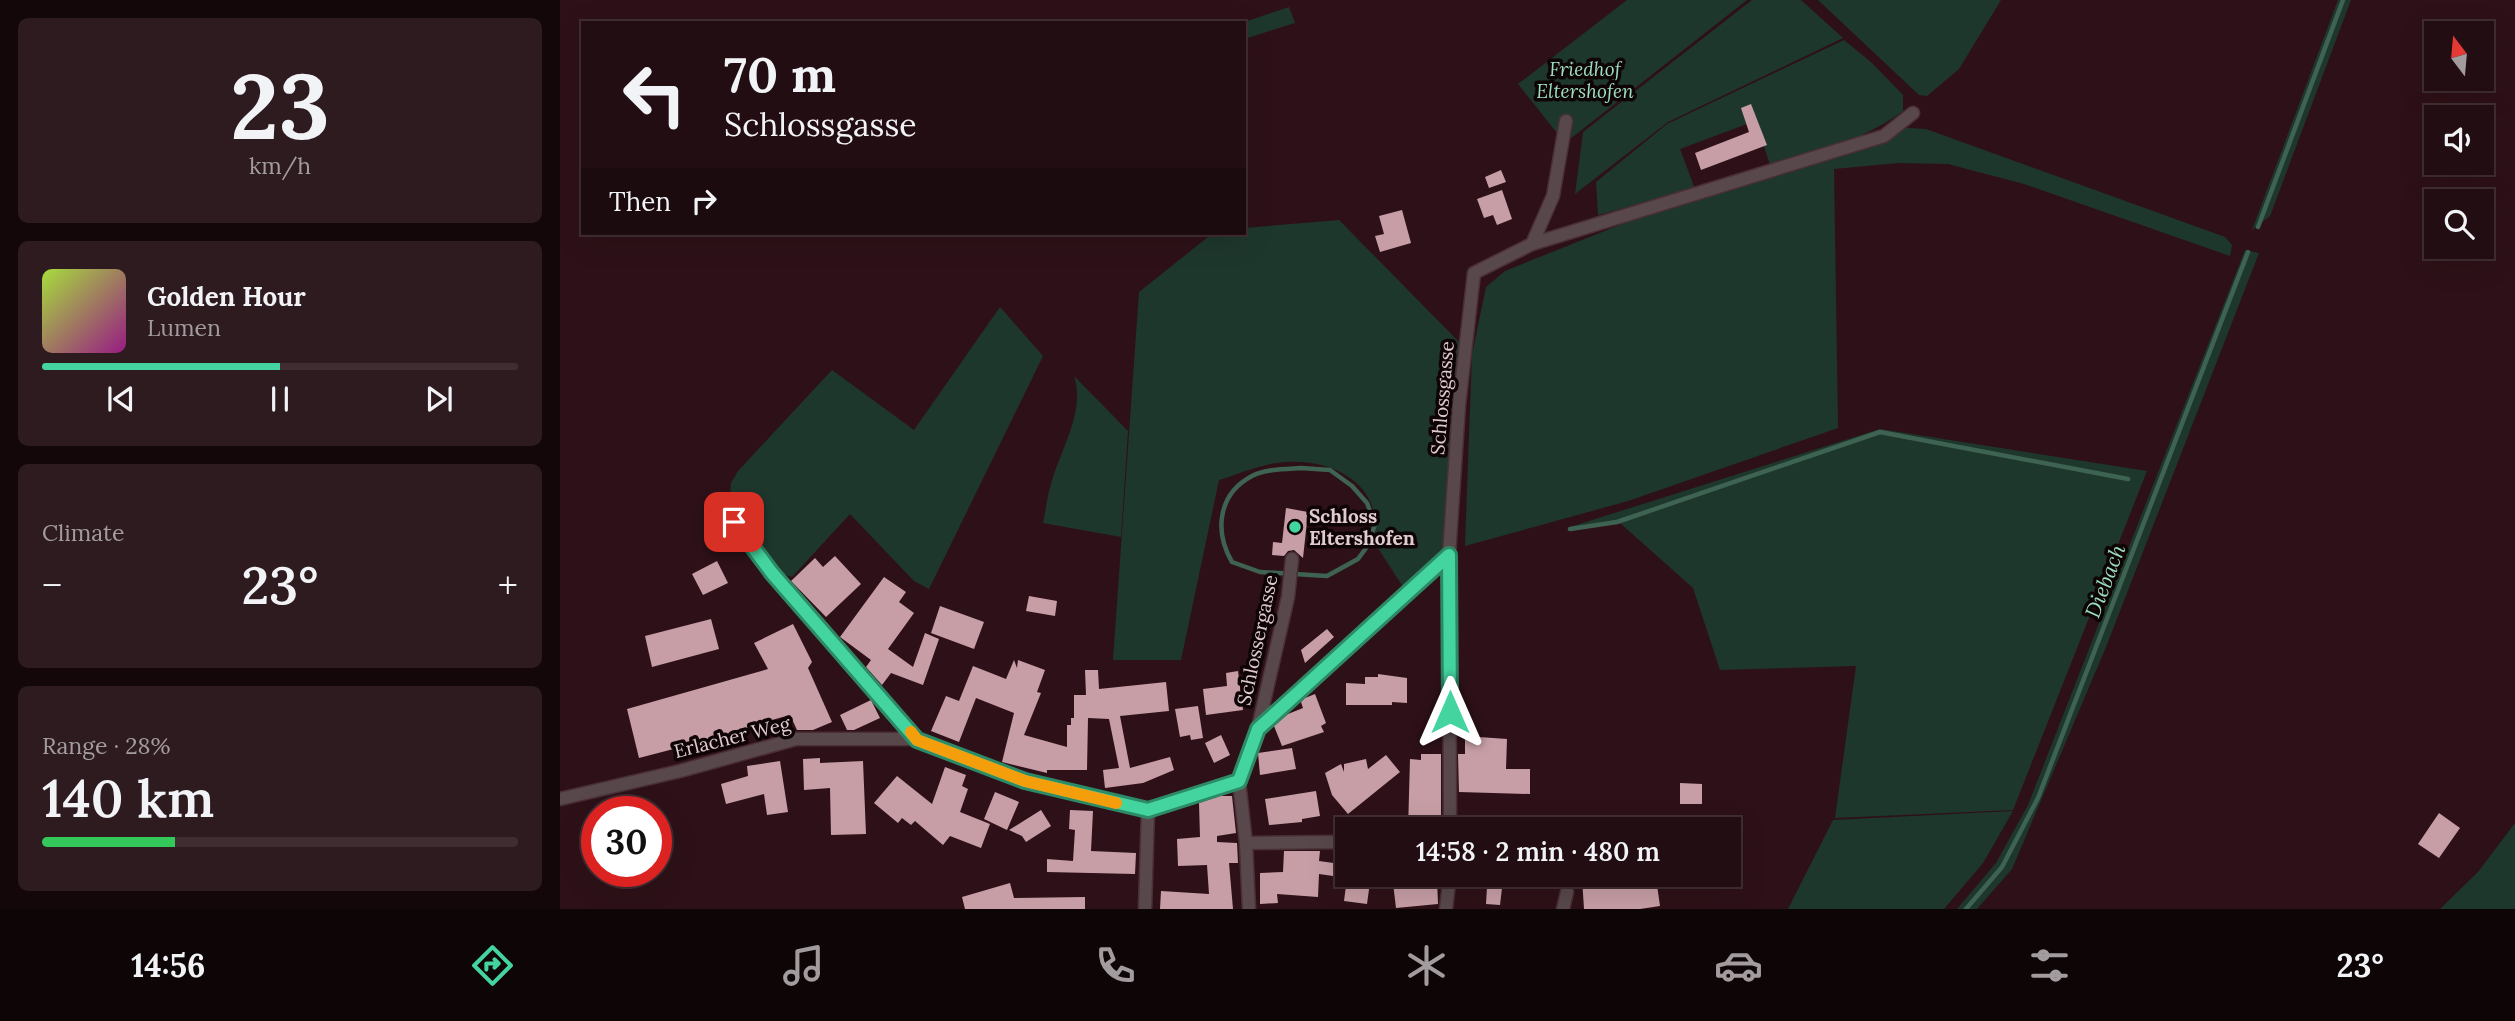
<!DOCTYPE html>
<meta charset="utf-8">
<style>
:root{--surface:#220d12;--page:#2e1b20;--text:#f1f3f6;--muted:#a29c9f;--line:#3f2d32;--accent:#44d49f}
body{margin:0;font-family:Lora,serif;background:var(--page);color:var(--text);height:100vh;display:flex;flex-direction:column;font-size:26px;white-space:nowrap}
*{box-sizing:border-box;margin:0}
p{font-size:23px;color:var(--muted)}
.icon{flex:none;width:38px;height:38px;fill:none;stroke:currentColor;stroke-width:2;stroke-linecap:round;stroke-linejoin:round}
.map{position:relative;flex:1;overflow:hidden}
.details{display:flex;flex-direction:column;gap:18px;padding:18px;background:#13070a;width:560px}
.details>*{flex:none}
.banner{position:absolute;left:21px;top:21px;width:665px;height:214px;border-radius:0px;box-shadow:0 7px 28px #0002,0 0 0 2px var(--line);background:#220d12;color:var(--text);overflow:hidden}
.needle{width:46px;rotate:344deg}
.controls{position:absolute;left:1864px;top:21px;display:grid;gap:14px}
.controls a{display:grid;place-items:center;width:70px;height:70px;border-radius:0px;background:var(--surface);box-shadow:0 7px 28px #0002,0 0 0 2px var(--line);font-size:35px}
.speed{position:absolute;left:21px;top:796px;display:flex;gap:14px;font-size:35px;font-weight:700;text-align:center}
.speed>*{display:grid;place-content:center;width:91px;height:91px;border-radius:50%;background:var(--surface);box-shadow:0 7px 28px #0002,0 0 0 2px var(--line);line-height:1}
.speed .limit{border:10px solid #d22;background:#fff;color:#111}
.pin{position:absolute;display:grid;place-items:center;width:60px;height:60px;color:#fff;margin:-30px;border-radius:14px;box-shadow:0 4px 10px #0006}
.me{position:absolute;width:77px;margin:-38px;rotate:0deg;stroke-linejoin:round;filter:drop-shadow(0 0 5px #0008)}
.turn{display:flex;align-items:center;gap:24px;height:147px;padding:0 28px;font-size:32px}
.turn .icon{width:91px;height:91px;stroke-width:2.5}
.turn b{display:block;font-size:49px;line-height:60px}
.then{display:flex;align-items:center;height:66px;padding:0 28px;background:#0003;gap:14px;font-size:26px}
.big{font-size:52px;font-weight:600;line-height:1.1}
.details .tile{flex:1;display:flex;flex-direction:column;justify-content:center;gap:10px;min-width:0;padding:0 24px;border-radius:10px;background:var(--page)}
.details .dial{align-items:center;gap:0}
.dial b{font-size:91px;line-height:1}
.song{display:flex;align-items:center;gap:21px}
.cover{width:84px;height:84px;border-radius:10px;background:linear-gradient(135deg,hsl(80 70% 55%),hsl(310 70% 35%))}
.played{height:7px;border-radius:4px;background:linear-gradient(90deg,var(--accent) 50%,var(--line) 50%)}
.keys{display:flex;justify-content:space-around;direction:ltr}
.heat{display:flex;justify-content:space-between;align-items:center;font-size:38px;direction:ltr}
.charge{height:10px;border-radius:5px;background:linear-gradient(90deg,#34c759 28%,var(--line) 0)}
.trip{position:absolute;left:775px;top:817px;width:406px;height:70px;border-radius:0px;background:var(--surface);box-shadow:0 7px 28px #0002,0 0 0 2px var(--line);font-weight:600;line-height:70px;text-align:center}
.menu{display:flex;height:112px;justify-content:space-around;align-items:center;background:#0e0507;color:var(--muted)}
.menu .icon{width:49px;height:49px}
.menu .active{color:var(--accent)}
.menu b{font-size:32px;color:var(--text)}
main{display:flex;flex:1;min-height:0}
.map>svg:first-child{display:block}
.green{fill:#1e372c}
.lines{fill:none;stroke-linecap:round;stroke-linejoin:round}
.stream{stroke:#3f6353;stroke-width:4.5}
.building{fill:#c79ea6}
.street-casing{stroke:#4a2f35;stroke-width:15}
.street{stroke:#58484b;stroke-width:12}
.route-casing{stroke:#2c8a67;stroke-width:18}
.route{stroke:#44d49f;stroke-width:12}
.slow{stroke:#f59e0b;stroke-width:12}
.poi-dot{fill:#44d49f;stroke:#0e0405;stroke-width:2.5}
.labels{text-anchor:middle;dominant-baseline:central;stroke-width:7;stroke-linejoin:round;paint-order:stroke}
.park-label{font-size:19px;font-style:italic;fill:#9cdec0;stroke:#0e0405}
.street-label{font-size:19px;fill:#e0cbcf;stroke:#0e0405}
.poi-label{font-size:19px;font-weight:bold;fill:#e0cbcf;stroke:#0e0405;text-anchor:start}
.water-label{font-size:21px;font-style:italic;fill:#99dbbd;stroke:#0e0405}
</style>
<main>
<section class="details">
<div class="tile dial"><b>23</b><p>km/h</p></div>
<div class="tile">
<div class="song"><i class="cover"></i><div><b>Golden Hour</b><p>Lumen</p></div></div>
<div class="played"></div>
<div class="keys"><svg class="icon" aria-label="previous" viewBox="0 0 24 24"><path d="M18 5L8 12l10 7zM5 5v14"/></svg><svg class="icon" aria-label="pause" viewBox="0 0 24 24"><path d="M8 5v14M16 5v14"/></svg><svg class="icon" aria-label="next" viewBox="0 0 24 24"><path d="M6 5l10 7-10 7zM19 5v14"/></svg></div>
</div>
<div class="tile"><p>Climate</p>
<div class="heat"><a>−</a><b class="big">23°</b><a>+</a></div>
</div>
<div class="tile"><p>Range · 28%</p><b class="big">140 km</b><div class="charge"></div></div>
</section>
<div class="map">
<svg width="1955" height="909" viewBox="0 0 1955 909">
<rect width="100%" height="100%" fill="#2e1118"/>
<!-- green -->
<path class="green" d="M1067 0H1187L1005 143 958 84Z
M1192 0H1241L1283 38 1108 122 1015 194 1023 132Z
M1258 0H1441L1399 69 1367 96 1359 95Z
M1778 0H1791L1710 216 1692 230Z
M729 7 735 23 684 39V23H681Z
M1284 40 1312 63 1343 95V111C1304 140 1257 152 1211 167L1195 121 1120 149 1135 189 1038 215 1036 182 1107 124Z
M1347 128 1366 129 1665 237 1672 245 1670 256 1464 184 1388 164 1338 163 1274 169 1278 428 1068 501 905 546 912 355 926 287 945 271 1072 220 1273 157Z
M779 220 905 348 889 555 847 593 814 542C826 482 768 455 716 463 697 466 678 474 659 480L621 660H553L579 292 653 233H684V228Z
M1685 250 1699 253 1546 647 1452 869 1417 909H1397L1436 863 1468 805Z
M440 307 483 356 369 589 354 581 290 514 232 577 216 572 174 509 170 496 171 483 178 471 272 370 354 430Z
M514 376 568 431 561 537 483 523C486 510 487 497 491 484 500 450 526 411 514 376Z
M1320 429 1587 471 1453 810 1275 818 1296 666 1160 670 1133 588 1060 523 1007 528Z
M1453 811 1423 863 1384 909H1228L1273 820Z
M1955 823V909H1880L1918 872Z"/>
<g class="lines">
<!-- stream -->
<path class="stream" d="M1698 227 1783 0
M741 468 770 470 792 486 807 503 815 524 809 544 798 559 767 576 700 572 672 562C654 531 658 494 692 476 705 469 726 469 741 468Z
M1010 529 1057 522 1320 432 1568 479
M1406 909 1442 867 1478 798 1688 252"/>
</g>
<!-- building -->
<path class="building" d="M1191 104 1207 145 1141 170 1135 153 1189 132 1181 108Z
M941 170 946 182 929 188 925 177Z
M942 190 952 219 937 225 933 215 924 218 917 199Z
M842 210 851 243 820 252 815 236 824 234 819 216Z
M726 508 748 512 743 558 734 550 728 551 724 556 712 555 713 542 722 543Z
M275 556 301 584 266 617 231 581 255 558 263 567Z
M157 561 168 583 143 595 132 574Z
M324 577 346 592 339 602 354 613 328 649 353 667 365 633 379 639 363 685 331 673 322 685 306 667 311 660 280 637Z
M469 596 497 601 495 616 466 611Z
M380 606 424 622 414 649 371 633Z
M151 619 159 649 92 667 85 636Z
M233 624 252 662 248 668 272 722 253 730H237L230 715 197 724 198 727 79 758 67 709 208 669 194 643Z
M767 629 774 637 745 663 741 650Z
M454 660 457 668 458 660 485 670 477 692 481 693 464 735 507 747V725H511V718H514V695H526L525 670H538L539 689 606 682 609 711 560 716 570 768 610 757 614 770 583 783 545 788 543 770 559 768 549 719 528 718 527 770H487V773L442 762 454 713 416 698 399 742 371 731 386 696 399 701 413 666 446 679Z
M678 671 683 710 646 715 643 689 667 686 666 673Z
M818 674 847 678V703L832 702V705H786V683L805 684V677H818Z
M755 694 766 723 761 726 764 732 722 746 714 726 728 714 743 708 741 702 745 698Z
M311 700 320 718 294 730H287L280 715Z
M638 706 643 738 631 740 630 735 620 737 615 709Z
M661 735 670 755 654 763 645 743Z
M905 736 947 739 946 769H970V794L899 792 898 754H905Z
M732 748 736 769 700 775 698 753Z
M861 754H881V830H848L850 759 861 760Z
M826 755 840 772 788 814 772 795 765 773 781 764 784 772V764L806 759 808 769Z
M260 758V763L303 761 306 834 271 835 270 788 244 790 243 759Z
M220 761 228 812 207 815 204 794 166 804 161 784 188 776 187 766Z
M385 767 406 775 402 786 408 789 400 812 430 824 421 848 390 836 383 845 355 821 351 825 342 818 338 823 314 803 337 776 372 804Z
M1120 783 1142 784V804H1120Z
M756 791 760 816 742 819V822L709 825 705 799Z
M435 792 459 802 447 830 424 819Z
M660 796H672L676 833 657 836V842L677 843 678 863H669L673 909H600L601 891 649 894 647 865 618 866 617 839 640 837 639 803Z
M481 810 491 826 466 842 462 836 449 830Z
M510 810 533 811 531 851 576 853 575 874 487 872V859L513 861 515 830 509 829Z
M1879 813 1900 828 1879 858 1858 844Z
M724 851H760L759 861 788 865V875H811L807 904 784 901 787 878 759 874 758 897 717 894 718 903 700 904V873L723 872Z
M1050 876V885L1096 878 1100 906 1080 909H1024L1022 878Z
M877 879 878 904 836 908 833 883Z
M450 883 454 898 525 897V909H405L402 897Z
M927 887 942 888 940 905 926 904Z"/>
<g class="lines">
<defs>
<path id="street" d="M972 244 993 196 1006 121
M174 522 212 573 357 739 465 781 588 810 679 781
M889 555 890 830
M698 728 728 597 732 559
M0 799 120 771 236 739H357
M686 843 773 842 788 847
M585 909 588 810
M689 909 686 843 679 781 698 729 889 555 899 405 914 273 972 244 1324 136 1353 113
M886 909 890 875
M1003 909 1007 892"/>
</defs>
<!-- street casing -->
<use href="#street" class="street-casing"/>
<!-- street -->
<use href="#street" class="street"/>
</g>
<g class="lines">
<defs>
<path id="route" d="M174 522 212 573 357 740 465 781 588 810 679 781 698 729 889 555 890 712"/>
</defs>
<!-- route casing -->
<use href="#route" class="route-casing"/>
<!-- route -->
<use href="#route" class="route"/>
<!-- slow -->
<path class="slow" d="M351 732 357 740 465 781 556 803"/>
</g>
<!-- markers -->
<circle class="poi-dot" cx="735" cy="527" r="7"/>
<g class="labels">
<!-- park labels -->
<g class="park-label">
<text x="1025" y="69">Friedhof<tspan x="1025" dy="22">Eltershofen</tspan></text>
</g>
<!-- street labels -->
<g class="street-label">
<text transform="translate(882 398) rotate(-85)">Schlossgasse</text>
<text transform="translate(697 640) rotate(-78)">Schlossergasse</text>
<text transform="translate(172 737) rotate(-14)">Erlacher Weg</text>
</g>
<!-- poi labels -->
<g class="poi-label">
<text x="749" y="516">Schloss<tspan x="749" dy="22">Eltershofen</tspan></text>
</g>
<!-- water labels -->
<g class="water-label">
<text transform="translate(1545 581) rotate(-69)">Diebach</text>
</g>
</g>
</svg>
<div class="controls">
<a><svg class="needle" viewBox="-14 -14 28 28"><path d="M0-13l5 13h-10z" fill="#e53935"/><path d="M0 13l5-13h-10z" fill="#a29c9f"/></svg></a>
<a><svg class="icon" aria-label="sound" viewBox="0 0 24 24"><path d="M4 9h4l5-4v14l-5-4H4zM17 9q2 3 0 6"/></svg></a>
<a><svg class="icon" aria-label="search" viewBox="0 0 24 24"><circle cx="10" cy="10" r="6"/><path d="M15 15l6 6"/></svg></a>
</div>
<div class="speed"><div class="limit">30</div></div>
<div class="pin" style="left:174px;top:522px;background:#d93025"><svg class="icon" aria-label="arrive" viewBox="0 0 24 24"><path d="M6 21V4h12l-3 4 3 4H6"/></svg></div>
<svg class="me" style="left:890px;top:712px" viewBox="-20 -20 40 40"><path d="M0-17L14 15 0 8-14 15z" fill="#44d49f" stroke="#fff" stroke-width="4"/></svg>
<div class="trip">14:58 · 2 min · 480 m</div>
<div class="banner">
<div class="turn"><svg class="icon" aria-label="left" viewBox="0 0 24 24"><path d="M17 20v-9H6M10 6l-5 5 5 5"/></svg><div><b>70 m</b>Schlossgasse</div></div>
<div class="then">Then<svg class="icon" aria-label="right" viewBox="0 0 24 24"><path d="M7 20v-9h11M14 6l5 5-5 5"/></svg></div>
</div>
</div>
</main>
<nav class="menu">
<b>14:56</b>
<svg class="icon active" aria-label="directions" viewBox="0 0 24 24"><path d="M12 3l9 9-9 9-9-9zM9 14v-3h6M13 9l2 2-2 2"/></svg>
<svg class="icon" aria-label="music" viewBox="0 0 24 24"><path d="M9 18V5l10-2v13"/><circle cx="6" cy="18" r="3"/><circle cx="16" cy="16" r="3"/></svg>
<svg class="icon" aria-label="phone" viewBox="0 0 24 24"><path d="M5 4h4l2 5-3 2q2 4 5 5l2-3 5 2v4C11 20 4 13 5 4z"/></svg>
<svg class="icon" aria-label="climate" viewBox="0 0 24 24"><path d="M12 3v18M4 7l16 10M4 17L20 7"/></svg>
<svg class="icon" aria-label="car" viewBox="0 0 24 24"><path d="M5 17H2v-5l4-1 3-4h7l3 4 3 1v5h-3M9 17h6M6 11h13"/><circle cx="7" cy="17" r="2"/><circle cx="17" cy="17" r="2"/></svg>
<svg class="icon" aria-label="filters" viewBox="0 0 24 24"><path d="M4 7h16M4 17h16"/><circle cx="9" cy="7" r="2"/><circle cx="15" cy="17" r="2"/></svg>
<b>23°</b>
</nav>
